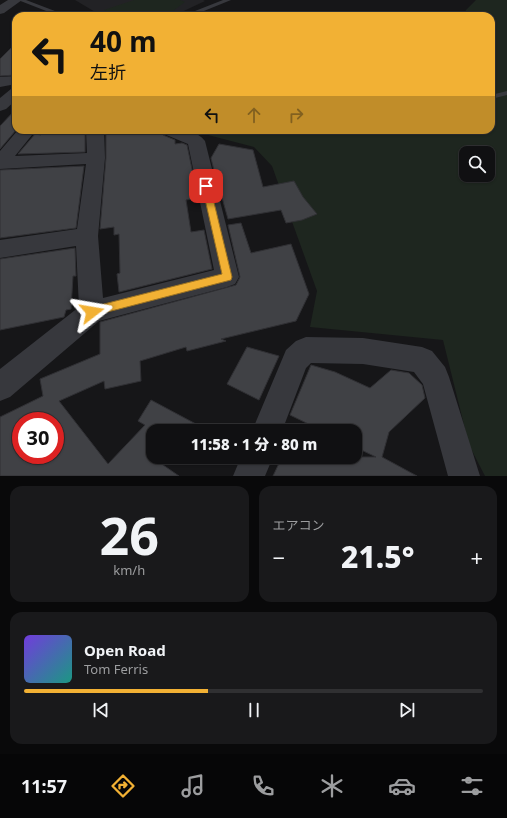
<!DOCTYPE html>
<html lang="ja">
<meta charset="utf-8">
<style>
:root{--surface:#101012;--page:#19191b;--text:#f1f3f6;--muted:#9c9d9f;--line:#303032;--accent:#f2b134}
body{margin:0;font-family:"Noto Sans","Noto Sans JP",sans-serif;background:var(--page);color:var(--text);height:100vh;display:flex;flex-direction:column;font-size:15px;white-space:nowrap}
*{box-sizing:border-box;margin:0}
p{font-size:13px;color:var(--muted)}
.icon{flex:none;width:22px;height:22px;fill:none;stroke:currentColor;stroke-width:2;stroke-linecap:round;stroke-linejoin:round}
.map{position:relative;height:476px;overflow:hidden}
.panel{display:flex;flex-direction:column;gap:10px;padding:10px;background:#09090a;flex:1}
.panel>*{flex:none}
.hud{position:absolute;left:12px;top:12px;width:483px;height:122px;border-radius:12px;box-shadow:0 1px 3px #0004,0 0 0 1px var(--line);background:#f2b134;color:#111;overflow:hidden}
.fabs{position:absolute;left:459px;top:146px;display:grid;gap:8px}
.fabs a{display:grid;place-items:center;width:36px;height:36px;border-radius:8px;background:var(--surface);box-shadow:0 1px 3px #0004,0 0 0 1px var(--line);font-size:20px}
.speed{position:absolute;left:12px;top:412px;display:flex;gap:8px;font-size:20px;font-weight:700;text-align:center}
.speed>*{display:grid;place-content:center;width:52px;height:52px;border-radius:50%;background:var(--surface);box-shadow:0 1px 3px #0004,0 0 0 1px var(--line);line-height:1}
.speed .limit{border:6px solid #d22;background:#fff;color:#111}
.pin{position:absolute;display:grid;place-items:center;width:34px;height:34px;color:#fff;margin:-17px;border-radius:8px;box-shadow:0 2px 6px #0006}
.me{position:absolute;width:44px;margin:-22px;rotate:76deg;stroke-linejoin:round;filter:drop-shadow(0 0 3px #0008)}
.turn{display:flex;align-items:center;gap:14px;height:84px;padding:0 12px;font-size:18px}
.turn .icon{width:52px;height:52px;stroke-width:2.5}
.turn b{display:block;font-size:28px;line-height:34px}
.lanes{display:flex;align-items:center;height:38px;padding:0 12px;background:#0003;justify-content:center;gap:20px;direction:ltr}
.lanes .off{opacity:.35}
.big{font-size:30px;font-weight:800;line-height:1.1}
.panel .tile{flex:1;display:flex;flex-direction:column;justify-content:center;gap:6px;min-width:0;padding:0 14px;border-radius:12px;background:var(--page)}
.panel .dial{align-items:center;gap:0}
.dial b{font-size:52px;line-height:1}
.song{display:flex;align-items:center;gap:12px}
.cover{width:48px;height:48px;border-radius:6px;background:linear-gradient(135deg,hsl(260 70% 55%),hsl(170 70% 35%))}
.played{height:4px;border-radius:2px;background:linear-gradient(90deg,var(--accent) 40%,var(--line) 40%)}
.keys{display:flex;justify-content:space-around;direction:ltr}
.heat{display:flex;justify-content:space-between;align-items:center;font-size:22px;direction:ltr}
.panel .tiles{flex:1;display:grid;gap:10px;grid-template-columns:1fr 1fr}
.tile:last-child{grid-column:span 2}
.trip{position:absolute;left:146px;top:424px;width:216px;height:40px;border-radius:12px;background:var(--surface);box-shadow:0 1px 3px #0004,0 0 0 1px var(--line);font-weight:800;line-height:40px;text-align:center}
.menu{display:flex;height:64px;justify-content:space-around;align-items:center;background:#060607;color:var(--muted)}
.menu .icon{width:28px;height:28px}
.menu .active{color:var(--accent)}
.menu b{font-size:18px;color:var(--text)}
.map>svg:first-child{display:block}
.built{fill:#222225}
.green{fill:#1e261f;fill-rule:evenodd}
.building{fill:#404145;stroke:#303034;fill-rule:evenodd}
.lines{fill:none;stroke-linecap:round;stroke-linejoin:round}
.service{fill:#37383d;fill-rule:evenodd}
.minor{fill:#37383d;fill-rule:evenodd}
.route{fill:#f2b134;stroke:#9d7322}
</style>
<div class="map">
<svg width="507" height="476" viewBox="0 0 507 476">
<rect width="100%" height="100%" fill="#161618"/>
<!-- built -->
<path class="built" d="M75 0H203L205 1 173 16H102Z"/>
<!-- green -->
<path class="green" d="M134 0H180L185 2 169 14 160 16H115L104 10Z
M476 0H507V476H485L469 445 443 340 310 327 317 291 272 166 254 147 189 130H491V16H464L466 10ZM466 153H488V175H466Z"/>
<!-- building -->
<path class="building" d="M16 43V75L0 76V59Z
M16 109V130L0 149V126Z
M45 130H85V152L18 154 35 134 41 135Z
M106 130H160L163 135 175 140V144L182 143 187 145 198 198 186 200 191 232 204 230 212 269 119 292 117 274 120 273 119 234 114 235V227L100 229 106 158Z
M219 144 253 150 263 187 294 181 303 197 317 214 302 220 286 223 281 210 228 219 221 194 220 195 211 158Z
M84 166 76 228 0 238V170Z
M241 223 251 253 291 244 309 294 296 321 221 339 226 341 187 351 186 347 140 361 141 381 105 389 104 381 59 401 108 464 145 425 138 421 151 400 209 431H155L153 430V458L179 476H0V417L43 396 40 379 100 354V322L236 285 240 277 228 225ZM21 421H55V455H21Z
M75 248 76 276H73L71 309 66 310 64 317 0 330V259Z
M247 347 279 356 259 400 227 384Z
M311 365 335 372 370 388 391 370 409 373 422 385 425 398 389 432 382 457 417 476H273L282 457H376L355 447V431H323L290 415Z"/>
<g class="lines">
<!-- service -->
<path class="service" d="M18 0H26L68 16H59Z
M223 0H231L199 13 197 16H191L195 11Z
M507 91V95L491 99V95Z"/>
<!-- minor -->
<path class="minor" d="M8 0H22L4 13 0 14V5Z
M16 76V84L0 87V77Z
M16 87V100L6 109 0 111V98L11 89Z
M18 130H36L15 156 87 153 86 130H104L105 158 98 236 103 298 214 270 188 144 164 134 161 130C175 130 196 128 205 141L239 277 235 284 227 287 99 321 10 397 0 401V369L79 307 76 246 0 258V240L77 229 86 164 0 169V151Z
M306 337 363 338 422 347 432 351 445 367 449 377 480 476H448L423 384 414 372 363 364 311 363 306 368 282 431H252L286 350 296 341Z
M241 457H273L265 476H233Z"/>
</g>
<!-- route -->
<path class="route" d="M206 183 210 186 232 277 231 280 92 316 89 315 87 312 89 308 92 307 222 274 202 186Z"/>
</svg>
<div class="fabs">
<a><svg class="icon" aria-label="search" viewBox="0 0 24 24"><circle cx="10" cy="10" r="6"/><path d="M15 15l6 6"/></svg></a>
</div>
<div class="speed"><div class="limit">30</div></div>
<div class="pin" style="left:206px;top:186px;background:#d93025"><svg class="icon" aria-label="arrive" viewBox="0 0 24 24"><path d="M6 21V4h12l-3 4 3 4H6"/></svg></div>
<svg class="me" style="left:92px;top:312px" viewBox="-20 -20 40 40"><path d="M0-17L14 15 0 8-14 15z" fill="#f2b134" stroke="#fff" stroke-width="4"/></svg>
<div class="trip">11:58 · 1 分 · 80 m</div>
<div class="hud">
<div class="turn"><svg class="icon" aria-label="left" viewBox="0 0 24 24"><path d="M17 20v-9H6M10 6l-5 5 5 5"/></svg><div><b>40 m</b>左折</div></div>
<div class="lanes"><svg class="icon" aria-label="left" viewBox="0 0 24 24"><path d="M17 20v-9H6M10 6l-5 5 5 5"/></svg><svg class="icon off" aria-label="ahead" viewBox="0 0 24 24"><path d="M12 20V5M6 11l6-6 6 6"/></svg><svg class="icon off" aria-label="right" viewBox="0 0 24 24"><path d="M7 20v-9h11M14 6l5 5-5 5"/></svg></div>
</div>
</div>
<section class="panel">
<div class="tiles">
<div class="tile dial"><b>26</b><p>km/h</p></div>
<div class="tile"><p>エアコン</p>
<div class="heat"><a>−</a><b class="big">21.5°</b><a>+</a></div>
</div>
<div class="tile">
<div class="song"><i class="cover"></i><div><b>Open Road</b><p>Tom Ferris</p></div></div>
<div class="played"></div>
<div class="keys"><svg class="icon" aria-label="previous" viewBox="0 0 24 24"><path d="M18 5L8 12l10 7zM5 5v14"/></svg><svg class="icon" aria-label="pause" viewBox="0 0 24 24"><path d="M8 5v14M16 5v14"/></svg><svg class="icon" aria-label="next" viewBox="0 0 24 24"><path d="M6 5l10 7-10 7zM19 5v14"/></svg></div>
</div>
</div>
</section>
<nav class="menu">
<b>11:57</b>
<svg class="icon active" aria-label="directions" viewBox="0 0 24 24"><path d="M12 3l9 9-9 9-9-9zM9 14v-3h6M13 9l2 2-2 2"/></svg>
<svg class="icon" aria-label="music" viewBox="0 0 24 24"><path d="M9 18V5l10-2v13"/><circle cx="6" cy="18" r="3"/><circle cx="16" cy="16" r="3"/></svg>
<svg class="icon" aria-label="phone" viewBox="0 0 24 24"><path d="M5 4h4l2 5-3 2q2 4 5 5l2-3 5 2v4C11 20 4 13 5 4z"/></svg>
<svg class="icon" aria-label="climate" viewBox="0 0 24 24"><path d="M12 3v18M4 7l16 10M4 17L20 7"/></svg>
<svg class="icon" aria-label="car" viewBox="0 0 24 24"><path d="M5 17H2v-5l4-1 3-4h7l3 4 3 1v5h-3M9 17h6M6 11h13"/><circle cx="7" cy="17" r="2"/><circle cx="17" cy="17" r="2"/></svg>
<svg class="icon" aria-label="filters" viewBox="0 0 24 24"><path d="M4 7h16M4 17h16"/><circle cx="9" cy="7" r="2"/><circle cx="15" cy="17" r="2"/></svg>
</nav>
